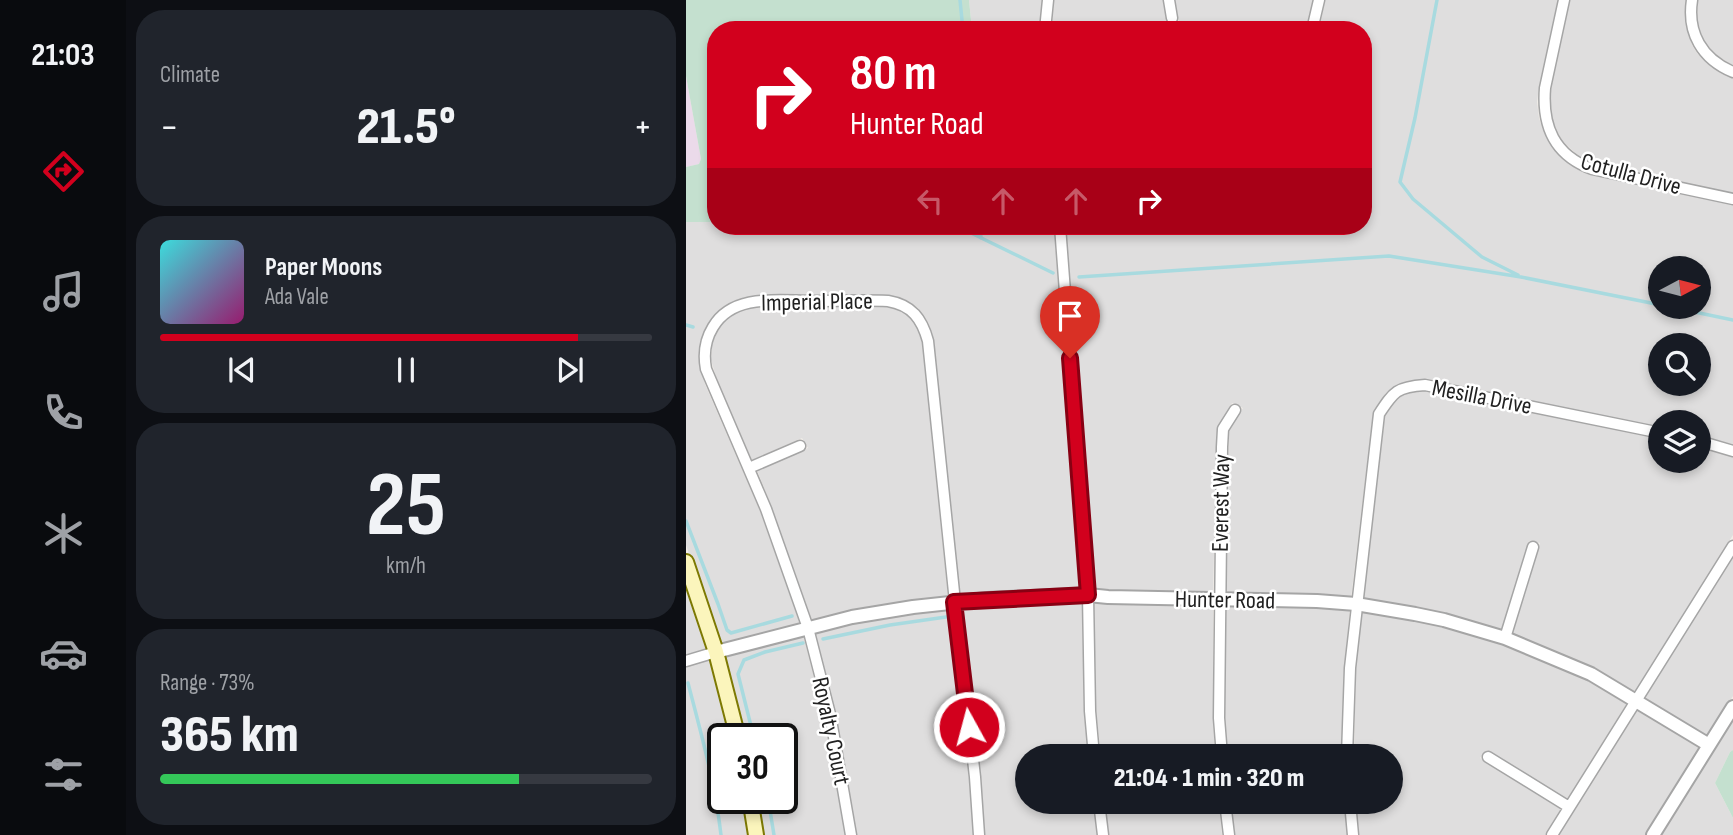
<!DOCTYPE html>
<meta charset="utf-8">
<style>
:root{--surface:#171b24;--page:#20242c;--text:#f1f3f6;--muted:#9ea1a6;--line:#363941;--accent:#d2001d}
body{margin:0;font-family:"Sofia Sans Condensed",sans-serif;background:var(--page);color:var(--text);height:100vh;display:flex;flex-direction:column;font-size:26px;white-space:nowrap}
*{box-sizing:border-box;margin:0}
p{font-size:23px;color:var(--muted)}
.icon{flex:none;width:38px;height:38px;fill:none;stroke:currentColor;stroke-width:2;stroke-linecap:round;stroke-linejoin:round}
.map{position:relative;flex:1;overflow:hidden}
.details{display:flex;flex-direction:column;gap:10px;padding:10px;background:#0d0f14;width:560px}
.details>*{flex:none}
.banner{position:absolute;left:21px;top:21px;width:665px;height:214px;border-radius:28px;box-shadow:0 4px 10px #0003;background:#d2001d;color:#fff;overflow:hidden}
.needle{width:46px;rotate:83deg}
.tools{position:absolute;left:962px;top:256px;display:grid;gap:14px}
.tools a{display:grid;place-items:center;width:63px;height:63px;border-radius:50%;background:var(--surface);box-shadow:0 4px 10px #0003;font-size:35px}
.speed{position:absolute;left:21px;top:723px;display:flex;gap:14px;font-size:35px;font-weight:700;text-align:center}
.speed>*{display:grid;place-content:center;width:91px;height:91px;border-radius:50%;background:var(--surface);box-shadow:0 4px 10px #0003;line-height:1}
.speed .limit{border:4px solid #111;border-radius:10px;background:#fff;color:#111}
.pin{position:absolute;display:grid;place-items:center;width:60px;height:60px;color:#fff;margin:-72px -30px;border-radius:50% 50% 50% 0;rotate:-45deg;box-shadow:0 0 7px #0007}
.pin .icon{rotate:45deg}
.me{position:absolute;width:77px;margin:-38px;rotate:353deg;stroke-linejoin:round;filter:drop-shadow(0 0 5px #0008)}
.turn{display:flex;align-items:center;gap:24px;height:147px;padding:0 28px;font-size:32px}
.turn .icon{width:91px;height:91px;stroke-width:2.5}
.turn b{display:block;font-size:49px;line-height:60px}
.lanes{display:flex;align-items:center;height:66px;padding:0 28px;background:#0003;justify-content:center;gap:35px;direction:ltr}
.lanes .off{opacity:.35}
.big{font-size:52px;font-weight:800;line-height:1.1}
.details .widget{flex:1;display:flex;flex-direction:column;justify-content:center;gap:10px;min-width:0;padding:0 24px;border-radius:28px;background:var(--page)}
.details .dial{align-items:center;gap:0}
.dial b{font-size:91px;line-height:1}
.song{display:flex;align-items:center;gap:21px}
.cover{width:84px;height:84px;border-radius:10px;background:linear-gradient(135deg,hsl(180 70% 55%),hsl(320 70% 35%))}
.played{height:7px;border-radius:4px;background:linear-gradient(90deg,var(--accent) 85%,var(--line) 85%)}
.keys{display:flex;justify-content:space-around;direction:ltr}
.heat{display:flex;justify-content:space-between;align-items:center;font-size:38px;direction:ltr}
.charge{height:10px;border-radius:5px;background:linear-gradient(90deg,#34c759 73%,var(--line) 0)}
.trip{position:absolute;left:329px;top:744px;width:388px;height:70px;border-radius:35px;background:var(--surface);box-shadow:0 4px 10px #0003;font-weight:800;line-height:70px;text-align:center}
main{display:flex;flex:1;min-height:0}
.tabs{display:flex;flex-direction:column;width:126px;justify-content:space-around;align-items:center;background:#090b0e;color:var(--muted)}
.tabs .icon{width:49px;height:49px}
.tabs .active{color:var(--accent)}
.tabs b{font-size:32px;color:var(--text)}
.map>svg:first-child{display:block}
.residential{fill:#dfdede;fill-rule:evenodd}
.industrial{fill:#ebdaea}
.wetland{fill:#c4e0cf}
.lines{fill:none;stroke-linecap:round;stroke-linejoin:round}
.stream{stroke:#a8dadf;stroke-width:3.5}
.minor-casing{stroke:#a5a5a5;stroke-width:13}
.tertiary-casing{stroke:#a5a5a5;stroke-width:16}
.secondary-casing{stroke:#7d7903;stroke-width:18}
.minor{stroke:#fff;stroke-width:10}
.tertiary{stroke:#fff;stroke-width:12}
.secondary{stroke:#fbf5bc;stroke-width:14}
.route-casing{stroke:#880013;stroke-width:18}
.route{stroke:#d2001d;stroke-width:12}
.labels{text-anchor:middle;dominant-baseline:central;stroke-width:5;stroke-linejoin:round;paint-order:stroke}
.street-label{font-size:24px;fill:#212121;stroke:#fff}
</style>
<main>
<nav class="tabs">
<b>21:03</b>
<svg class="icon active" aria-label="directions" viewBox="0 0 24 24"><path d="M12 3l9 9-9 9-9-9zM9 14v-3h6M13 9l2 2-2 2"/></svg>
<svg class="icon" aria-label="music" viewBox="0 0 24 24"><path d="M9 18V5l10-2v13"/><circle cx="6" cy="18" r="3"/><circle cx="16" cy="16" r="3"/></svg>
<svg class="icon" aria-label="phone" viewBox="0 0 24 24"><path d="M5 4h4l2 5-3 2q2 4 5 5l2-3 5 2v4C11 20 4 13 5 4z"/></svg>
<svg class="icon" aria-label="climate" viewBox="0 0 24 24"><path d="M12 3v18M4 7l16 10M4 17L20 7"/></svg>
<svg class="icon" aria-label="car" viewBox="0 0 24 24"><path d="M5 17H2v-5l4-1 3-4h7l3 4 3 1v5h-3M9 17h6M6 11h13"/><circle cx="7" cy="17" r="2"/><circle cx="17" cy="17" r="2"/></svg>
<svg class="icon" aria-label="filters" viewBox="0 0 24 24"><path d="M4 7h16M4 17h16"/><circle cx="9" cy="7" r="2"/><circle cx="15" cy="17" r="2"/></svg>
</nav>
<section class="details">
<div class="widget"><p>Climate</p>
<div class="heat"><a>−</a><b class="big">21.5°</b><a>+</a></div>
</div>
<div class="widget">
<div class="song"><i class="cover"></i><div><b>Paper Moons</b><p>Ada Vale</p></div></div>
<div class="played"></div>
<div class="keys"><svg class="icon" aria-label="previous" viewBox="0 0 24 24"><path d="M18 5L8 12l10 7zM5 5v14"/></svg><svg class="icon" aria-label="pause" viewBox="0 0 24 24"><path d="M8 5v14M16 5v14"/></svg><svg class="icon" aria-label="next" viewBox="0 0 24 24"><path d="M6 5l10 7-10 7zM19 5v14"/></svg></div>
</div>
<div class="widget dial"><b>25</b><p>km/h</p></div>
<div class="widget"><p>Range · 73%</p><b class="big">365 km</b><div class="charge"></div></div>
</section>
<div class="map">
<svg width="1047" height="835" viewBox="0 0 1047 835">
<rect width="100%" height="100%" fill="#f1ede8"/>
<!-- residential -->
<path class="residential" d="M283 0H356L353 30H286Z
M368 0H477L481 24 493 22 489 0H627L620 30H366Z
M639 0H872L853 87 851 102 853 118 857 130 867 148 886 166 905 174 1047 205V444L1013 436V422H975V428L771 385 741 380 720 381 700 393 687 414 665 598 539 594 543 430 557 408 546 403 531 429 527 594 423 592 408 590 380 226H677V30H633ZM975 268H1013V306H975ZM975 345H1013V383H975Z
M884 0H1000L999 21 1006 45 1011 53 1023 65 1047 77V194L908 164 894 157 877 142 868 126 865 116 864 102 865 88Z
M1012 0H1047V65L1031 56 1017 40 1011 20Z
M0 222H30V226H368L395 589 274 596 248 341 242 322 232 308 215 298 203 296 119 295 59 297 38 306 24 321 14 341 13 362 19 384 74 511 114 624 34 645 0 545Z
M86 307H201L217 311 223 316 231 327 236 342 262 597 126 621 86 508 71 470 122 448 116 438 66 460 31 380 25 360 26 343 34 327 39 320 50 312 61 308Z
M739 390 975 439V460H1013V447L1040 453 1047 457V535L948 693 907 669 826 635 854 543 843 541 815 631 677 599 699 416 709 399 722 392Z
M1047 557V696L1021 737 958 699Z
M0 580 23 648 0 656Z
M396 600 398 712 402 756H341V802H407L411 835H299L295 777 275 607Z
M408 601 527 605V718L529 756H415L410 710Z
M539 605 630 607 664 609 658 668 655 756H542L539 717Z
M263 608 283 778 287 835H171L150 713 129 632 194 617Z
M676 610 728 619 816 643 901 679 942 702 881 800 801 750 794 758 875 809 859 835H673L670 802H705V756H668L670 669Z
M117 635 138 716 159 835H76L70 798H96V738H58L38 655Z
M26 659 46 738H37V798H58L63 835H0V667Z
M952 708 1015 747 960 835H873Z
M1047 718V750L1044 752 1029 783 1047 818V835H974Z
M419 802H533L536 835H423Z
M545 802H658L661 835H549Z"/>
<!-- industrial -->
<path class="industrial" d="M0 76 15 159 13 164 0 167Z"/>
<!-- wetland -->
<path class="wetland" d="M0 0H283L286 30H30V222H0V167L13 164 15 159 0 76Z
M1047 750V818L1029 783 1044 752Z"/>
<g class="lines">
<!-- stream -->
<path class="stream" d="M274 0 277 30
M751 0 729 118 714 182 727 199 796 257 832 275
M294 226 295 238
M279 230 367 273
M393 277 703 256 835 277 975 305
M980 306 1047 320
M0 325 7 327
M0 521 32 604 41 630 45 633 106 616
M137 639 204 625 260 617
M2 683C15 733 29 783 35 835
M68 738 52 674 58 660 79 652 117 643
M82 798 88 835"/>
<defs>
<path id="minor" d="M483 0 486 18
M878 0 859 88C856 126 868 155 906 169L1047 199
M1006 0C1001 33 1016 59 1047 72
M359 30 362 0
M626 30 633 0
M374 226 402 595 404 711 408 756
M1013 441 1047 451
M63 468 114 446
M819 638 847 547
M0 661 30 652
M536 756 533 718 536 447 537 429 549 410
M661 756 664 668 693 414C708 391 711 387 739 385L975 433
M802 757 883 807
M413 802 417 835
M539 802 543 835
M664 802 667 835
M165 835 144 714 122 628 80 509 20 369C17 353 19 340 27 327 47 293 93 301 126 301 152 301 177 300 202 301 226 305 236 319 242 341L269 602 289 777 293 835
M866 835 1047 546"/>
<path id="tertiary" d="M30 652 166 617 227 607 301 599 365 596 402 595 422 597 631 601 670 604 729 614 758 620 819 638 905 674 1023 745
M967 835 1047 707"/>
<path id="secondary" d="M0 562 30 652 52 738
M64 798 70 835"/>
</defs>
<!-- minor casing -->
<use href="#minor" class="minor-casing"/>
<!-- tertiary casing -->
<use href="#tertiary" class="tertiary-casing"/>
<!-- secondary casing -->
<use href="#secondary" class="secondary-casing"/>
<!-- minor -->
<use href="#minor" class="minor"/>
<!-- tertiary -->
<use href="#tertiary" class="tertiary"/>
<!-- secondary -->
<use href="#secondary" class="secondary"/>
</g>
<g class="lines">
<defs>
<path id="route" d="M283 727 268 602 402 595 384 358"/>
</defs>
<!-- route casing -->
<use href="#route" class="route-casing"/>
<!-- route -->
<use href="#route" class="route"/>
</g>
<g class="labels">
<!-- street labels -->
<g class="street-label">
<text transform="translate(945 174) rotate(15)">Cotulla Drive</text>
<text transform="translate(131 302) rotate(-1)">Imperial Place</text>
<text transform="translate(796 397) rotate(11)">Mesilla Drive</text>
<text transform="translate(535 503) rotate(-89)">Everest Way</text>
<text transform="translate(539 600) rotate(1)">Hunter Road</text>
<text transform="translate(145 731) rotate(78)">Royalty Court</text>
</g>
</g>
</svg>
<div class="tools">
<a><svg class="needle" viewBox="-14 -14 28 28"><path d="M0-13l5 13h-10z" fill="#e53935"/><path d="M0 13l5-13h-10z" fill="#9ea1a6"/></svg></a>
<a><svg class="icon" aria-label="search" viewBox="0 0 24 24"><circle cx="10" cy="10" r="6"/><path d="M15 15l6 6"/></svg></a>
<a><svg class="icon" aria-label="layers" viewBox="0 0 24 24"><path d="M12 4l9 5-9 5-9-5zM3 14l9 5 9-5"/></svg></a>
</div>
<div class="speed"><div class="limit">30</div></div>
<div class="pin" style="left:384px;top:358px;background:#d93025"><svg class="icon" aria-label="arrive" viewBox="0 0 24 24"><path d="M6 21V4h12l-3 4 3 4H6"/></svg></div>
<svg class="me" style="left:283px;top:727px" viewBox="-20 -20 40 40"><circle r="17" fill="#d2001d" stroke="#fff" stroke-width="3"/><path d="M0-11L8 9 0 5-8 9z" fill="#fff"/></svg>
<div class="trip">21:04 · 1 min · 320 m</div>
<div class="banner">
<div class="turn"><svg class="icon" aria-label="right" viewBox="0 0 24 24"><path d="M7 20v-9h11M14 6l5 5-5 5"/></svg><div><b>80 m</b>Hunter Road</div></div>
<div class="lanes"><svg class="icon off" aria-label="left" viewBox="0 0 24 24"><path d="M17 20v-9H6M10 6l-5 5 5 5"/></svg><svg class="icon off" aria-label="ahead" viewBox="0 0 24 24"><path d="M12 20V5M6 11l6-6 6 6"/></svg><svg class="icon off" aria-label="ahead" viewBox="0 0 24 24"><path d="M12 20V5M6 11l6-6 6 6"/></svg><svg class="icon" aria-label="right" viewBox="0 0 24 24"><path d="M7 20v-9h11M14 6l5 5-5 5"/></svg></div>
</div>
</div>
</main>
